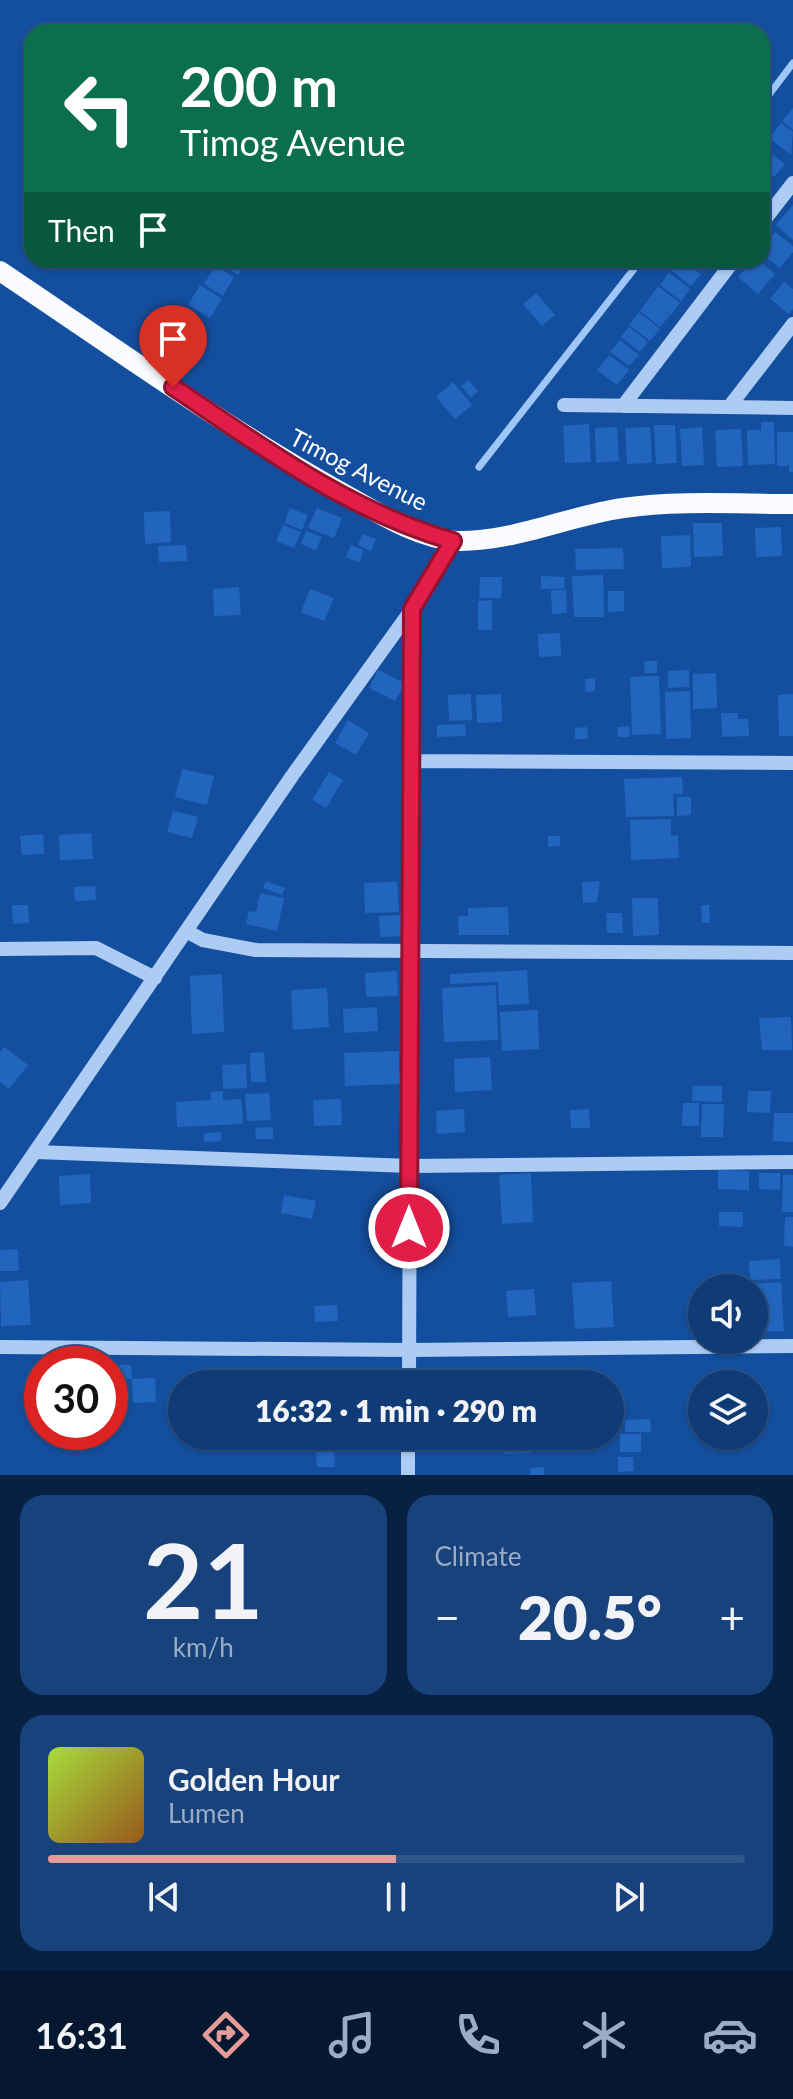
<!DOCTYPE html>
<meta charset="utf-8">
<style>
:root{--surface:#0f3b77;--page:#18427c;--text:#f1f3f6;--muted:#9badc6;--line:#2f5589;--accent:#e69b98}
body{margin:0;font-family:Lato,sans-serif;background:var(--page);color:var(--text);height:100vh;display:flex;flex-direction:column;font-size:30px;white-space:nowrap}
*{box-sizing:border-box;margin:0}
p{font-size:26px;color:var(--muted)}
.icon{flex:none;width:44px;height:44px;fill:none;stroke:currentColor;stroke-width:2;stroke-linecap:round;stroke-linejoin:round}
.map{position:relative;height:1475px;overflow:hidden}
.drawer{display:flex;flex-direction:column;gap:20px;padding:20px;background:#082041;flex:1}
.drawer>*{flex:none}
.hud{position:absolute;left:24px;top:24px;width:746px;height:244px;border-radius:24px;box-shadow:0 2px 6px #0004,0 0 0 2px var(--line);background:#0b6e4f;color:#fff;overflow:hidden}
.tools{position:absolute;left:688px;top:1274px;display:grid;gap:16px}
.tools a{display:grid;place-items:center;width:80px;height:80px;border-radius:50%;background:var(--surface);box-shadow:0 2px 6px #0004,0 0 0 2px var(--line);font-size:40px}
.speed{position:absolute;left:24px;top:1346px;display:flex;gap:16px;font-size:40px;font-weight:700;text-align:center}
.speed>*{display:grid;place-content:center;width:104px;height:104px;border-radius:50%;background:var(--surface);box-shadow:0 2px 6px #0004,0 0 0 2px var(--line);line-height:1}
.speed .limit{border:12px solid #d22;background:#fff;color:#111}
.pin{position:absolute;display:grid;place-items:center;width:68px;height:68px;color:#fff;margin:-82px -34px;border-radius:50% 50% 50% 0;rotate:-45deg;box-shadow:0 0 8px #0007}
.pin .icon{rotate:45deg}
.me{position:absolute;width:88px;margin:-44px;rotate:0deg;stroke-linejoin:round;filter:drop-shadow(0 0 6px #0008)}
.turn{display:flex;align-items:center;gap:28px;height:168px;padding:0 24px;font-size:36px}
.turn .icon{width:104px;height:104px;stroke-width:2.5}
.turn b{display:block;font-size:56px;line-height:68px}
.then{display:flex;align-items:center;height:76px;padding:0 24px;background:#0003;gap:16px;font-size:30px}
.big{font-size:60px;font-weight:800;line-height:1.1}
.drawer .widget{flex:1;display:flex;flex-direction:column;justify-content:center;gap:12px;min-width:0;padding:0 28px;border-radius:24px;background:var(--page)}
.drawer .dial{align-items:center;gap:0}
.dial b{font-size:104px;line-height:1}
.song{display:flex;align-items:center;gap:24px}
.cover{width:96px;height:96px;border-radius:12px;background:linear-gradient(135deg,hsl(80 70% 55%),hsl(30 70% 35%))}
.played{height:8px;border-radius:4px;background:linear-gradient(90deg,var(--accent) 50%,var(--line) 50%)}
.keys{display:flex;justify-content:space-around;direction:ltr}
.heat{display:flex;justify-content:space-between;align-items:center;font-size:44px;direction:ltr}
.drawer .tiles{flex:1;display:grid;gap:20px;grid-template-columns:1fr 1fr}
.widget:last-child{grid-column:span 2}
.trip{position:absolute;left:168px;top:1370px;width:456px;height:80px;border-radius:40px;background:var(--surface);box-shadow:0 2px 6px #0004,0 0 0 2px var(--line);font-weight:800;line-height:80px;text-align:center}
.tab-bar{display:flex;height:128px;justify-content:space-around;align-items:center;background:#061830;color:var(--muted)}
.tab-bar .icon{width:56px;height:56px}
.tab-bar .active{color:var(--accent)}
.tab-bar b{font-size:36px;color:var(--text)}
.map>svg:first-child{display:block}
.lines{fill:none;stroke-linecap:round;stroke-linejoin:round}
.stream{stroke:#9ec6f7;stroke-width:7}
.building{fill:#2265be}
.minor{stroke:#acccf4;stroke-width:14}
.major{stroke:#f9fbff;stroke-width:20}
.route-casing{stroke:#92132f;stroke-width:20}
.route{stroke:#e11d48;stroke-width:14}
.labels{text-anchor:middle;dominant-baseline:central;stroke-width:8;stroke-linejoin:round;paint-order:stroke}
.street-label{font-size:24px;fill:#fff;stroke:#144f9f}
</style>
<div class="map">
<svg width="793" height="1475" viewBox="0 0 793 1475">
<rect width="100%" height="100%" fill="#144f9f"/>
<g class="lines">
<!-- stream -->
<path class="stream" d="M762 104 793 63
M479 467 641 260"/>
</g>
<!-- building -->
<path class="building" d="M793 108V130L782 121Z
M781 123 793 132 791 155 769 138Z
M762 146 785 164 774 177 762 168Z
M793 205V240L776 225Z
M775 232 793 246V252L780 268 762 254V248Z
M220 260H238L245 264 238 275 218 263Z
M679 260 701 274 691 286 671 270Z
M686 260H710L701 272Z
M753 260H758L775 274 758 294 738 277Z
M215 266 234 277 223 296 204 284Z
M669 273 690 289 681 301 660 285Z
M784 282 793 289V309L789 314 770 299Z
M200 285 222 299 210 318 188 305Z
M658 286 680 303 671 315 661 307 670 315 660 327 640 311Z
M536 293 555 315 542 326 523 304Z
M639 312 660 329 650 341 629 325Z
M629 327 648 342 640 352 621 337Z
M620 340 639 355 629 366 610 352Z
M609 355 629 370 617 385 597 370Z
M468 380 478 391 471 398 461 386Z
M453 382 472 405 455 419 436 397Z
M761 422H774L775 464 748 465 747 430H761Z
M589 424 591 462 565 463 563 426Z
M654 425H675L677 463 656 464Z
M617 427 619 461 596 463 595 428Z
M650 427 652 463 627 464 625 428Z
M702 427 704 465 682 466 680 429Z
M741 429 743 466 717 467 715 430Z
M777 432H793V472H789V466H777Z
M290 508 308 515 302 530 284 523Z
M317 508 342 518 334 538 308 528Z
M170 511 171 542 145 544 144 512Z
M693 523H722L723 556 694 557Z
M283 525 301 532 294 548 276 541Z
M781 527 782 556 756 557 755 528Z
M306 531 322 537 316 550 301 544Z
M363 534 376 539 371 551 358 545Z
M690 535 691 567 662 568 661 536Z
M186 545 187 561 159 562 158 546Z
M351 545 364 550 359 563 346 557Z
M623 548 624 569 576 570 575 549Z
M603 575 604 617H574L572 576Z
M541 576 565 577 564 589H541Z
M480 577H502L501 598H479Z
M239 587 241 615 214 616 213 589Z
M310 589 334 598 324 621 301 612Z
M551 590H566L567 613 552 614Z
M608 591H624V611L608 612Z
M492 600V630H478V601Z
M560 633 561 656 539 657 538 634Z
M644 661H657V673H645Z
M378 670 405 683 395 701 369 688Z
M689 670V687L668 688V671Z
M716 673 717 708 693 709V674Z
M659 676 661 734 632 735 630 677Z
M595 678V691L586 692 585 679Z
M690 691 691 738 666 739 665 692Z
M471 694 472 720 449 721 448 695Z
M501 694 502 722 477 723 476 695Z
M793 694V736H779L778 695Z
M721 713H738V719H748L749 736 722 737Z
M348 720 369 733 356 755 335 743Z
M465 724 466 736 437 737V725Z
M629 726 630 737H618L617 727Z
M587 727 588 739H575V728Z
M182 769 214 776 207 805 175 797Z
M329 772 343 780 326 808 312 800Z
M682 777 683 794H673L674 816 626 817 624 779Z
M677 797H691V815L677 816Z
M173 811 198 817 192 838 167 832Z
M671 819V836L678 835 679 858 631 860 630 820Z
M91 833 93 859 60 860 59 835Z
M43 834 44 854 22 855 20 836Z
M548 836H560V846L548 847Z
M266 881 285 888 282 895 263 888Z
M600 881 597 902 583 903 582 882Z
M397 882 399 912 365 913 364 883Z
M95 886 96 900 75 901 74 887Z
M260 893 284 898 277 931 246 924 249 911 256 912Z
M632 898H658L659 935 633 936Z
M12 905H28L29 923 13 924Z
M701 905H709L710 923H702Z
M508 907 509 935H459L458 916H468V908Z
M606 913H622L623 933H607Z
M403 915 404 936 380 937 379 916Z
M527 970 529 1004 499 1005 498 982 450 984V974Z
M397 971 398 996 366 997 365 973Z
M222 974 224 1032 192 1034 190 976Z
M496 985 498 1040 444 1042 442 988Z
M327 988 329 1027 293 1030 291 990Z
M377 1007 378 1031 344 1033 343 1009Z
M538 1010 539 1049 502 1051 500 1012Z
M791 1017 792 1050H762L759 1018Z
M4 1047 28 1065 9 1089 0 1082V1052Z
M399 1051 400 1084 345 1086 344 1053Z
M264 1052 266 1082H251L250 1053Z
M490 1057 492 1090 455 1092 454 1059Z
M246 1064 247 1088 223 1089 222 1065Z
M693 1086H722V1102L692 1101Z
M223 1091V1100L241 1099 243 1124 177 1127 176 1102 211 1100V1092Z
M748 1091H771L770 1113 747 1112Z
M269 1093 271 1120 247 1121 245 1094Z
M341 1099 342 1125 314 1126 313 1100Z
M683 1103H699V1126H682Z
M702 1104H724L723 1137H701Z
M464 1109 465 1132 437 1134 436 1111Z
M589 1109 590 1128H571L570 1110Z
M774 1113H793V1142L773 1141Z
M273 1127V1139H256L255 1128Z
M221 1132V1141L204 1142V1133Z
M718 1170 749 1171V1190L718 1189Z
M531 1173 533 1222 502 1224 499 1175Z
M759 1173H780V1190L759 1189Z
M90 1174 91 1203 60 1205 59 1176Z
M783 1175H793V1212H782Z
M284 1195 316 1201 312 1219 281 1213Z
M719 1212H743V1227L719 1226Z
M785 1217H793V1247L784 1246Z
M18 1249 19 1271H0V1250Z
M780 1259 781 1279 750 1280 749 1261Z
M28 1280 31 1325 1 1326 0 1282Z
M611 1281 614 1327 575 1329 572 1283Z
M781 1282 784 1331 754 1332V1288H748V1284Z
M534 1289 536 1315 508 1317 506 1291Z
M337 1305 338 1321 315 1322 314 1306Z
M110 1365H131L132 1379H110Z
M520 1369 521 1384H497L496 1370Z
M313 1373V1384H287V1374Z
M155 1378 156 1402 133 1403 132 1379Z
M650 1419 651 1432H625V1420Z
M620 1434H641V1452H620Z
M281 1436H317V1444L282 1445Z
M503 1436H531V1453L504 1454Z
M334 1448 335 1467H317L316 1449Z
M618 1457H633L634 1471 618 1472Z
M544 1467V1475H530V1468Z"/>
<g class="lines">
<!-- minor -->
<path class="minor" d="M762 223 793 183
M564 405 793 408
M623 406 734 260
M729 407 793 324
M411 761 793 763
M186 931 203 940 256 950 793 953
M0 949 96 948 155 978
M36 1152 410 1166 793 1162
M0 1203 292 776 412 609 453 541
M0 1347 409 1350 793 1346
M409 1384 412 609
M408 1475V1436"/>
<!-- major -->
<path class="major" d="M0 271C112 346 223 426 341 492 375 511 417 539 457 541 513 542 568 516 623 508 679 500 737 504 793 504"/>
</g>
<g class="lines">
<defs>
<path id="route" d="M173 387C261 446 350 512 453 541L412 609 409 1228"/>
</defs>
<!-- route casing -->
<use href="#route" class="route-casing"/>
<!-- route -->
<use href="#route" class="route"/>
</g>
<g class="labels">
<!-- street labels -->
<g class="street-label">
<text transform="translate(359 469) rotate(27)">Timog Avenue</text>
</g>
</g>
</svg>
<div class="tools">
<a><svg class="icon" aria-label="sound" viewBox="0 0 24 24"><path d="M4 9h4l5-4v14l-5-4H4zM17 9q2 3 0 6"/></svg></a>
<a><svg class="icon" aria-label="layers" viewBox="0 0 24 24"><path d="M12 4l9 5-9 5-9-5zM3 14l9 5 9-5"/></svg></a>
</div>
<div class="speed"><div class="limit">30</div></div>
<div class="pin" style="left:173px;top:387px;background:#d93025"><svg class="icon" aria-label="arrive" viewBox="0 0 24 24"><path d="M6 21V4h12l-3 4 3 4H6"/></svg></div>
<svg class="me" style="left:409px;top:1228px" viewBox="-20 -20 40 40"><circle r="17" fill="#e11d48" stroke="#fff" stroke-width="3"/><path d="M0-11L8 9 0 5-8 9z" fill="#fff"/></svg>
<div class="trip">16:32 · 1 min · 290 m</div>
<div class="hud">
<div class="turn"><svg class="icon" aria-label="left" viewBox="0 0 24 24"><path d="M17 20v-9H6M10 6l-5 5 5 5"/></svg><div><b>200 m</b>Timog Avenue</div></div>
<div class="then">Then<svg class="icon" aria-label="arrive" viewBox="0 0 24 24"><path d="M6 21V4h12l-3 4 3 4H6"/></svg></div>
</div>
</div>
<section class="drawer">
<div class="tiles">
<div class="widget dial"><b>21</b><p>km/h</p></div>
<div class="widget"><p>Climate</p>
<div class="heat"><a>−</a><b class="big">20.5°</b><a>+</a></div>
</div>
<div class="widget">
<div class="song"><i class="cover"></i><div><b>Golden Hour</b><p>Lumen</p></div></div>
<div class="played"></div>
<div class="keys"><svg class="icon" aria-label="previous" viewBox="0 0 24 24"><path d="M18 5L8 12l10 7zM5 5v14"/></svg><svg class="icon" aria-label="pause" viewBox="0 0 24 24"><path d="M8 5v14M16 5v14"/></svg><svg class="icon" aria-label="next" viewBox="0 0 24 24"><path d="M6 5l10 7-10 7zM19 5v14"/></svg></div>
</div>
</div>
</section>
<nav class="tab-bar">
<b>16:31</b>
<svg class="icon active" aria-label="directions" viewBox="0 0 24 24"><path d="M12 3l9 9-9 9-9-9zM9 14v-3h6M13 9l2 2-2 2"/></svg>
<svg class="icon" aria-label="music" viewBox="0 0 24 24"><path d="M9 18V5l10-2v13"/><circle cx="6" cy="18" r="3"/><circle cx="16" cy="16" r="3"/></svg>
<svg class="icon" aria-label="phone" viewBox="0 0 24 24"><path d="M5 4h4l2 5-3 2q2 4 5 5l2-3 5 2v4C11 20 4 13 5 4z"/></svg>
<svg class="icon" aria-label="climate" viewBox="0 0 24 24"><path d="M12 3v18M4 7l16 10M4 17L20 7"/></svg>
<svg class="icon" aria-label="car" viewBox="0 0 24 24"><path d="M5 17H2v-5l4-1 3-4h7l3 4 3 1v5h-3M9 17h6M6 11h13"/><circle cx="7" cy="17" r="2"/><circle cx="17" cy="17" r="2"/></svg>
</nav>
